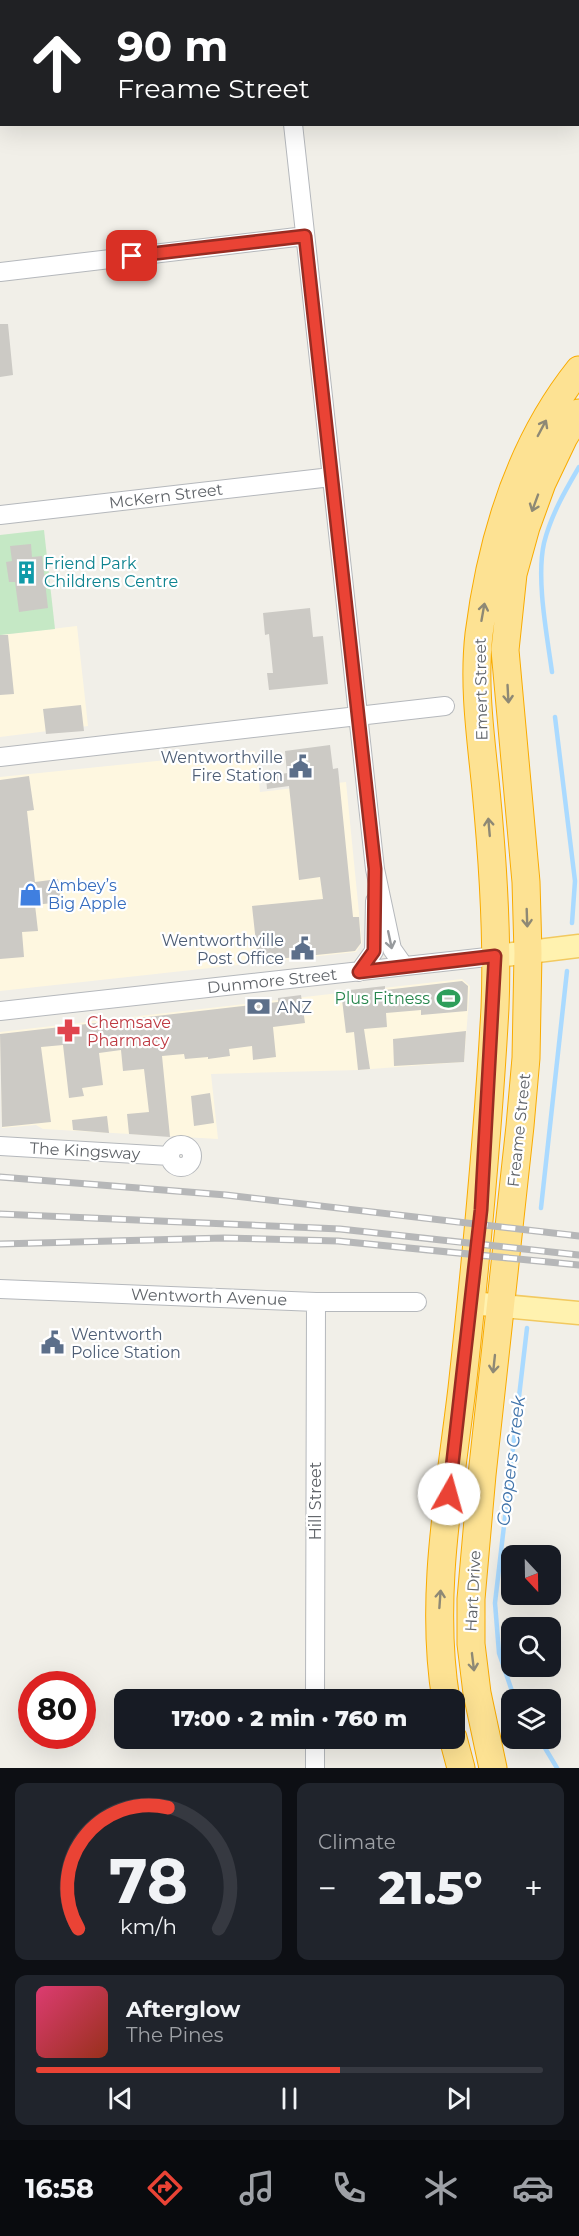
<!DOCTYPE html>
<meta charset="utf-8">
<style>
:root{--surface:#171b24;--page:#20242c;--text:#f1f3f6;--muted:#9ea1a6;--line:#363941;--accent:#ea4335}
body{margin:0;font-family:Montserrat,sans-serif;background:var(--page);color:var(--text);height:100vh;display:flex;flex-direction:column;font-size:22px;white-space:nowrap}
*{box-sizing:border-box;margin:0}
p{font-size:20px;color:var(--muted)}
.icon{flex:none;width:33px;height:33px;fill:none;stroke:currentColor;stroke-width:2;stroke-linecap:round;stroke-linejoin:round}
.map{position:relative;height:1768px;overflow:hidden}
.details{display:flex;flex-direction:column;gap:15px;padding:15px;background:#0d0f14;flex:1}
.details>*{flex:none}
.top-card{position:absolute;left:0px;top:0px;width:579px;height:126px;box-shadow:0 6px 24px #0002;background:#202124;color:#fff;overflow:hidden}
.needle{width:39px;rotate:158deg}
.buttons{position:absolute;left:501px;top:1545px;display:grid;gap:12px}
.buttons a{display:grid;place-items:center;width:60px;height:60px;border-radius:12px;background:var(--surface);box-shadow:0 6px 24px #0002;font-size:30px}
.speed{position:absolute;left:18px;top:1671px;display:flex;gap:12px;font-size:30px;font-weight:700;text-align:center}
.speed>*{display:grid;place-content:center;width:78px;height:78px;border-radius:50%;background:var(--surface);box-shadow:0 6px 24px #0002;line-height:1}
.speed .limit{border:9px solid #d22;background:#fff;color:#111}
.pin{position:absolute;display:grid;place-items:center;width:51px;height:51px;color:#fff;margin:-26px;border-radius:12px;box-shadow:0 3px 9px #0006}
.me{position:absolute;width:66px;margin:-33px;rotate:7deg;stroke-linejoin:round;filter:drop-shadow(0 0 4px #0008)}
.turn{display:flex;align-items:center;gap:21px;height:126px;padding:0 18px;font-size:27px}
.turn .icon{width:78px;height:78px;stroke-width:2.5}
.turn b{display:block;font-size:42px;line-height:51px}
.big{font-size:45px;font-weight:800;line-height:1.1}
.details .tile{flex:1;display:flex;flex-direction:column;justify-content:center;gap:9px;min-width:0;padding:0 21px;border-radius:12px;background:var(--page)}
.details .dial{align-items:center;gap:0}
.dial svg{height:156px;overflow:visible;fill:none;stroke:var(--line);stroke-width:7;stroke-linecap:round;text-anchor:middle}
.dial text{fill:var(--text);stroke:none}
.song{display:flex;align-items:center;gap:18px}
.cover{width:72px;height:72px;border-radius:9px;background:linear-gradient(135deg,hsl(340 70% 55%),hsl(10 70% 35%))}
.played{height:6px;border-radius:3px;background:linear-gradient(90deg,var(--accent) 60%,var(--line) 60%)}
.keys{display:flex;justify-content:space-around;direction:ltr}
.heat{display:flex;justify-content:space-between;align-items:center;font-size:33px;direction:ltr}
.details .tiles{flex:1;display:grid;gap:15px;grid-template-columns:1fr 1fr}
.tile:last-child{grid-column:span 2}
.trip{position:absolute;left:114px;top:1689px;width:351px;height:60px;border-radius:12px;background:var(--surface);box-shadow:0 6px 24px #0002;font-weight:800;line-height:60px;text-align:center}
.dock{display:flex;height:96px;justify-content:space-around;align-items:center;background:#090b0e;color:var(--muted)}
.dock .icon{width:42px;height:42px}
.dock .current{color:var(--accent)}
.dock b{font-size:27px;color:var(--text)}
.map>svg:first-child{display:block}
.commercial{fill:#fef7e0}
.green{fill:#c5e8c5}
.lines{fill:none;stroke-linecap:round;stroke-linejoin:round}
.stream{stroke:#aadaff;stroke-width:4.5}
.building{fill:#cccac5}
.minor-casing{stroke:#b5b8bc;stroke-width:20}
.major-casing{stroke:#f2c960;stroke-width:25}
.highway-casing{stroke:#f9ab00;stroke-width:29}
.minor{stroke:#fff;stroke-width:18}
.major{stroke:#fff2af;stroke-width:22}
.highway{stroke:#fde293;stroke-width:27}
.rail-casing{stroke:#b6b7b8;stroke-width:7}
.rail{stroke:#fff;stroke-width:4.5;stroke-dasharray:14;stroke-linecap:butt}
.oneway{stroke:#8e8975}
.oneway2{stroke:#979a9d}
.route-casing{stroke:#982c22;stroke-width:15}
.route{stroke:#ea4335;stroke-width:10}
.labels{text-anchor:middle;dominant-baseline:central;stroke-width:4.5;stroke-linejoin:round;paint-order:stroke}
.street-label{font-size:16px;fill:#5f6368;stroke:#fff}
.culture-label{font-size:16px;fill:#0d838f;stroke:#fff;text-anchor:start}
.service-label{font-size:16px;fill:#4e5e75;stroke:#fff;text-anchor:end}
.shop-label{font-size:16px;fill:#366cbe;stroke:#fff;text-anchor:start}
.leisure-label{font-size:16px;fill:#27864d;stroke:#fff;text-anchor:end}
.health-label{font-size:16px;fill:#be3a42;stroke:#fff;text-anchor:start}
.water-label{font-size:18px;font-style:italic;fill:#4174aa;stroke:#fff}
</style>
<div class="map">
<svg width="579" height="1768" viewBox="0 0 579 1768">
<rect width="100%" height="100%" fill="#f1efe8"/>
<!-- commercial -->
<path class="commercial" d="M77 626 88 726 0 737V635Z
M255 751 260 792 346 782 362 943 356 952 0 991V777Z
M462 979 470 986 464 1062 358 1070 211 1074 218 1139 43 1129 36 1125 2 1128 0 1032Z"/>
<!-- green -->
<path class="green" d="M44 530 55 629 0 635V535Z"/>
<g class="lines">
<!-- stream -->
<path class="stream" d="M552 672C547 635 536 579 544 543 551 515 565 491 579 467
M555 717 575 881 572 923
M541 1208 567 971
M515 1700 499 1653 495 1603 527 1328
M539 1738 557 1768"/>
</g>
<!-- building -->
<path class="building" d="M0 324H8L13 375 0 377Z
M31 544 32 557 42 556 48 608 19 612 15 582H9L6 562 12 561 10 546Z
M310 608 313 637 323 636 328 684 269 690 267 673H273L269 634 265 635 263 613Z
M0 635H8L14 694 0 695Z
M81 705 84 731 46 734 43 709Z
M330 745 333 769 338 768 353 917H359L361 943 355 951 258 961 252 906 323 899 320 877 299 880 289 786 267 789 266 777 287 773 285 751Z
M29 776 34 810 27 811 35 882 58 879 61 902 35 905 38 931 22 932 24 957 0 959V780Z
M462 981 468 986 467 1011 421 1015V1010L386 1013 387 1027 364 1029 370 1069 358 1070 354 1032 346 1033 341 991 385 986V990Z
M301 995 305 1023 273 1027 276 1057 253 1060 252 1046 229 1049 230 1056 208 1059V1057L185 1059 184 1054 162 1056 170 1137 129 1134 127 1114 149 1112 144 1069 123 1071 121 1050 99 1053 103 1085 82 1088 84 1096 69 1098 63 1045 41 1047 51 1122 2 1127 0 1034 278 1002V998Z
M466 1031 464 1062 394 1066 393 1039Z
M210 1093 214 1123 194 1126 191 1096Z
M107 1116 109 1133 73 1130 72 1120Z"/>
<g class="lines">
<defs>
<path id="minor" d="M279 0V2
M231 2 244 0
M0 29H2
M578 57H579
M293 124 375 869 392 949 404 966
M0 272 305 236
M0 515 331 477
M0 757 445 706
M359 972 374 951 375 901
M0 1011 496 956
M170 1156a11 11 0 1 1 22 0a11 11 0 1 1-22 0Z
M0 1146 170 1156
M0 1289 316 1302H417
M315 1700 316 1302
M315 1738V1768"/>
<path id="major" d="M496 956 579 946
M471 1303 579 1313"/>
<path id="highway" d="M446 1700C429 1597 450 1490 462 1388 476 1261 488 1135 495 1008 498 935 493 863 486 790 481 739 473 686 479 634 491 540 519 445 579 370
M453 1738 461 1768
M493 1768 477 1693 471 1644V1599L482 1475 520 1126 526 1058 528 953 526 882 505 650 513 574 526 527 542 483 564 437 579 413"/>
</defs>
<!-- minor casing -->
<use href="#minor" class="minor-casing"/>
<!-- major casing -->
<use href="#major" class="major-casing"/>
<!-- highway casing -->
<use href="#highway" class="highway-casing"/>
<!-- minor -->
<use href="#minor" class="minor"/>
<!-- major -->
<use href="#major" class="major"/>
<!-- highway -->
<use href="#highway" class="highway"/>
<defs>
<path id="rail" d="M0 1177 226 1195 579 1236
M0 1214 340 1229 579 1255
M0 1244 224 1238 338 1241 579 1265"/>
</defs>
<!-- rail casing -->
<use href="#rail" class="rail-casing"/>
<!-- rail -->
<use href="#rail" class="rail"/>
</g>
<!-- one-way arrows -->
<defs><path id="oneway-shaft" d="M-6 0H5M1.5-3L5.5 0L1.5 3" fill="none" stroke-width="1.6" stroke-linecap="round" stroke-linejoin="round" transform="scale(1.5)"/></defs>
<g class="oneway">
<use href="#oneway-shaft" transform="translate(542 428) rotate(-62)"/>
<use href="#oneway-shaft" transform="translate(535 503) rotate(110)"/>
<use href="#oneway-shaft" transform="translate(483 612) rotate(-80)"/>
<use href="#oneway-shaft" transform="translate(508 694) rotate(87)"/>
<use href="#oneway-shaft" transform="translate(489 827) rotate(-95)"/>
<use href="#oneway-shaft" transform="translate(527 918) rotate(88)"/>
<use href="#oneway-shaft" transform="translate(494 1364) rotate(96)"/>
<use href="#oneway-shaft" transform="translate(440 1599) rotate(-86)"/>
<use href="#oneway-shaft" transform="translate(473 1662) rotate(83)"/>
</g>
<use class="oneway2" href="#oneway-shaft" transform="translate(390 940) rotate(78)"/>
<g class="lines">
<defs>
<path id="route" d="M132 256 305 236 375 869 374 951 359 972 495 956 481 1210 449 1494"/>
</defs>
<!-- route casing -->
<use href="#route" class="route-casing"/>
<!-- route -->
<use href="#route" class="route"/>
</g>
<!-- icons -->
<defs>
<symbol id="building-bare" viewBox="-9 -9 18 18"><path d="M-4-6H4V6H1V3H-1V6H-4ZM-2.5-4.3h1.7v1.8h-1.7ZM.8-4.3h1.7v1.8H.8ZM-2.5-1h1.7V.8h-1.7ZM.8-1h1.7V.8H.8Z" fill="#0f9aa8" stroke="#fff" stroke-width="2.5" paint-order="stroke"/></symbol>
<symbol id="civic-bare" viewBox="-9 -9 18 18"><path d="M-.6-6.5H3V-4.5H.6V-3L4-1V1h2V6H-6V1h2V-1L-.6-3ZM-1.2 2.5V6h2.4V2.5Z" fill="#5c6f8a" stroke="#fff" stroke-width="2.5" paint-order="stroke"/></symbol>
<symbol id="shop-bare" viewBox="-9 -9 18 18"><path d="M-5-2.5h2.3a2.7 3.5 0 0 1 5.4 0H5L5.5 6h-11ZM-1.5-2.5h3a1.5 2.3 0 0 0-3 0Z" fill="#3f7fe0" stroke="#fff" stroke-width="2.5" paint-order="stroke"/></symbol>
<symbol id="stadium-bare" viewBox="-9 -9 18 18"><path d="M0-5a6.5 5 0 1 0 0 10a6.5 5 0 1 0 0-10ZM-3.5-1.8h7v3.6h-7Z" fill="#2e9e5b" stroke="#fff" stroke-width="2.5" paint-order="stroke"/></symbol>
<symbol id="bank-bare" viewBox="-9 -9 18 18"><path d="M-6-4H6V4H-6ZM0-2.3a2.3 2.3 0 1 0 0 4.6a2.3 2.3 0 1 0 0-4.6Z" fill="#5c6f8a" stroke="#fff" stroke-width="2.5" paint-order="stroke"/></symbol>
<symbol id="pharmacy-bare" viewBox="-9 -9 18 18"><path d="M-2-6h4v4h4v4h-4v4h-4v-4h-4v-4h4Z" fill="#e0444e" stroke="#fff" stroke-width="2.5" paint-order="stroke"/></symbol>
</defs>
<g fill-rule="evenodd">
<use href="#building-bare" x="10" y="556" width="33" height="33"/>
<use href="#civic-bare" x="284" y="750" width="33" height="33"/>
<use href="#shop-bare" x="14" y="878" width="33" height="33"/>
<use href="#civic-bare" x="286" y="932" width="33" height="33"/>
<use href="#stadium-bare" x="432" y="982" width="33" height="33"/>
<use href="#bank-bare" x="242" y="990" width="33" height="33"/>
<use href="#pharmacy-bare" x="52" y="1014" width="33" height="33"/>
<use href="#civic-bare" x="36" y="1326" width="33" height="33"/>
</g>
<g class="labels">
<!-- street labels -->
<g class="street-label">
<text transform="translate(166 496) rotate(-7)">McKern Street</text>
<text transform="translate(481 689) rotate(-91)">Emert Street</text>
<text transform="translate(272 981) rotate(-6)">Dunmore Street</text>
<text transform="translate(519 1130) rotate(-84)">Freame Street</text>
<text transform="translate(85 1151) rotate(3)">The Kingsway</text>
<text transform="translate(209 1297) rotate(2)">Wentworth Avenue</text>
<text transform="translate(315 1501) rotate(-90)">Hill Street</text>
<text transform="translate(473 1591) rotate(-87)">Hart Drive</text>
</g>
<!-- culture labels -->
<g class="culture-label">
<text x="44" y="563">Friend Park<tspan x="44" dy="18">Childrens Centre</tspan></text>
</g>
<!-- service labels -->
<g class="service-label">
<text x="283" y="757">Wentworthville<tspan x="283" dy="18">Fire Station</tspan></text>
<text x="284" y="940">Wentworthville<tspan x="284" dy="18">Post Office</tspan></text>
<text x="277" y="1007" text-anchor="start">ANZ</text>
<text x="71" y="1334" text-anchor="start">Wentworth<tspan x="71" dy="18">Police Station</tspan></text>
</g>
<!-- shop labels -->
<g class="shop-label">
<text x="48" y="885">Ambey’s<tspan x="48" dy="18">Big Apple</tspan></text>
</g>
<!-- leisure labels -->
<g class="leisure-label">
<text x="430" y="998">Plus Fitness</text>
</g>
<!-- health labels -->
<g class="health-label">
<text x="87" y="1022">Chemsave<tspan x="87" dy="18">Pharmacy</tspan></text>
</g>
<!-- water labels -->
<g class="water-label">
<text transform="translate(511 1461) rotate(-83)">Coopers Creek</text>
</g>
</g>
</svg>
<div class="buttons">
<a><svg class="needle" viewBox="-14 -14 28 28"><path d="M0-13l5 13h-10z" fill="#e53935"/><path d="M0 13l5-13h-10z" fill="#9ea1a6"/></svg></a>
<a><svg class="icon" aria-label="search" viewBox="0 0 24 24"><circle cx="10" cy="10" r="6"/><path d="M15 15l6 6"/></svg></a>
<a><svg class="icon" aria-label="layers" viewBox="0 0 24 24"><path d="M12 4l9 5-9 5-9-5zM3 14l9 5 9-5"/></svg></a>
</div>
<div class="speed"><div class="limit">80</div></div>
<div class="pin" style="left:132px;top:256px;background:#d93025"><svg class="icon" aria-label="arrive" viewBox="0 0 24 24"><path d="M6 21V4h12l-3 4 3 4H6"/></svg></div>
<svg class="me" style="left:449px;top:1494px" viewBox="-20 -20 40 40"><circle r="19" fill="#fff"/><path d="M0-13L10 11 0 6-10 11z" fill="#ea4335"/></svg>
<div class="trip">17:00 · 2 min · 760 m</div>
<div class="top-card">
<div class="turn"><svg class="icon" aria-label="ahead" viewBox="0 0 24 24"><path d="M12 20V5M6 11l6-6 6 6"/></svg><div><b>90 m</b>Freame Street</div></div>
</div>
</div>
<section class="details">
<div class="tiles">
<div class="tile dial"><svg viewBox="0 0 100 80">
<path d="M14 69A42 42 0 1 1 86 69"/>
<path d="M14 69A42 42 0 0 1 60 7" stroke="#ea4335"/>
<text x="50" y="56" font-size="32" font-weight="700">78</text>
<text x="50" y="72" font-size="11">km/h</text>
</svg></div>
<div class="tile"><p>Climate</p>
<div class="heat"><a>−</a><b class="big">21.5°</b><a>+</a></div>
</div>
<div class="tile">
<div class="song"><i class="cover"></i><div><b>Afterglow</b><p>The Pines</p></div></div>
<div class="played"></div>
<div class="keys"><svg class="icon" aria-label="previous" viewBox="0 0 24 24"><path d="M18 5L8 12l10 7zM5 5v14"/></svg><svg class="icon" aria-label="pause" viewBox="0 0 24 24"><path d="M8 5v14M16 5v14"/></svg><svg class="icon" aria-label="next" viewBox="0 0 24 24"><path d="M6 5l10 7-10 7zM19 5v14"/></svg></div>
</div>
</div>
</section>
<nav class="dock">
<b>16:58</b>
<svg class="icon current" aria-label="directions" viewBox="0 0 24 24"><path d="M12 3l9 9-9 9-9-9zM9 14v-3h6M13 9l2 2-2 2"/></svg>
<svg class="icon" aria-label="music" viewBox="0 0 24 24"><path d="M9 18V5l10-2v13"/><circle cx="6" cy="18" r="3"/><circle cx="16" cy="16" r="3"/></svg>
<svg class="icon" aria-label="phone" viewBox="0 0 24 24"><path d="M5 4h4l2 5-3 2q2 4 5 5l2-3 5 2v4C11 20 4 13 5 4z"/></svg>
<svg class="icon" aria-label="climate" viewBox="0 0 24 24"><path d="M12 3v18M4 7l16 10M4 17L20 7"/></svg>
<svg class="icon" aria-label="car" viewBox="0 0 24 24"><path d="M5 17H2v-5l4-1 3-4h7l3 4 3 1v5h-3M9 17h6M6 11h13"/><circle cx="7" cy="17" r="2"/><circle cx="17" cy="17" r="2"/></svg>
</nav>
